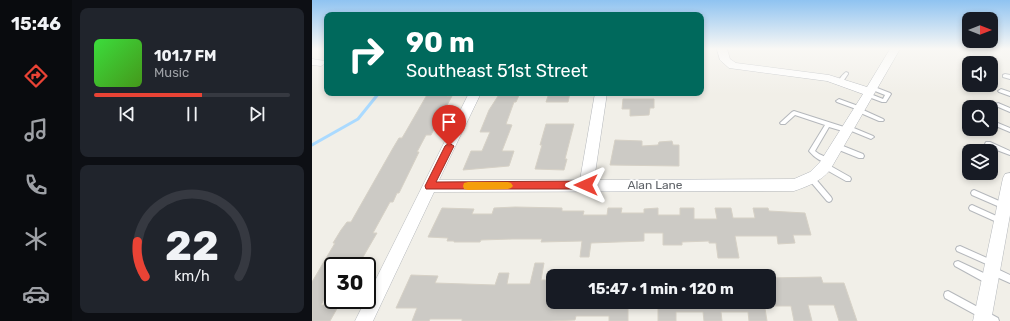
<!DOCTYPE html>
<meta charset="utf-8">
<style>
:root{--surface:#171b24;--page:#20242c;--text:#f1f3f6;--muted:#9ea1a6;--line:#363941;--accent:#ea4335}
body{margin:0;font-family:Rubik,sans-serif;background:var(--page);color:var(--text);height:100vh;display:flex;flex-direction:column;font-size:15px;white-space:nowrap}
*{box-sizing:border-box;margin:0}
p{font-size:13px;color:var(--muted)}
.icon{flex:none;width:22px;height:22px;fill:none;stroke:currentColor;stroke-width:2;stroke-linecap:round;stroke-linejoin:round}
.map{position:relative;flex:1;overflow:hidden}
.sheet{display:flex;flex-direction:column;gap:8px;padding:8px;background:#0d0f14;width:240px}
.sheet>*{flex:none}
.top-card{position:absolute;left:12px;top:12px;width:380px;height:84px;border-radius:8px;box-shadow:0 2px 6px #0003;background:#00695c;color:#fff;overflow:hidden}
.needle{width:26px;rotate:90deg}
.tools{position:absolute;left:650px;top:12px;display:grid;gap:8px}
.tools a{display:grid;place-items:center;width:36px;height:36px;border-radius:8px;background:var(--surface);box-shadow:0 2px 6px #0003;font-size:20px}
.speed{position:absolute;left:12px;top:257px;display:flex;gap:8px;font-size:20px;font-weight:700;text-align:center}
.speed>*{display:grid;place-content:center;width:52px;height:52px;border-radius:50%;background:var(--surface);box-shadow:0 2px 6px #0003;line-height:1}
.speed .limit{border:2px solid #111;border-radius:6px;background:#fff;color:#111}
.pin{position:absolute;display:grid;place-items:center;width:34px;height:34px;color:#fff;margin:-41px -17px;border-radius:50% 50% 50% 0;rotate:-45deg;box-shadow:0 0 4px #0007}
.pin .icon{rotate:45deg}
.me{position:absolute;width:44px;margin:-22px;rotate:270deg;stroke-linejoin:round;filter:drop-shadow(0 0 3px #0008)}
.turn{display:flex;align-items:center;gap:14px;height:84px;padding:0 16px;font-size:18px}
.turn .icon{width:52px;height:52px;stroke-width:2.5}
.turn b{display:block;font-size:28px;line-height:34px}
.sheet .tile{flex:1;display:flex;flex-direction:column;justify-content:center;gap:6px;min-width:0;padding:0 14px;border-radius:8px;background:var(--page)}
.sheet .dial{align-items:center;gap:0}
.dial svg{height:104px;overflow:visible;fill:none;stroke:var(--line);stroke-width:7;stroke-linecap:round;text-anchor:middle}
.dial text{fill:var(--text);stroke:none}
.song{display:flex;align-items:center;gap:12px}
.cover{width:48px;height:48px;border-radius:6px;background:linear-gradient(135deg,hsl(120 70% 55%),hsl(100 70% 35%))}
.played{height:4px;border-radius:2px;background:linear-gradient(90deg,var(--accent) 55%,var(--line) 55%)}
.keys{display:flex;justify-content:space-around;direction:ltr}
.trip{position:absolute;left:234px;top:269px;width:230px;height:40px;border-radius:8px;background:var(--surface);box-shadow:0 2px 6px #0003;font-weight:700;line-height:40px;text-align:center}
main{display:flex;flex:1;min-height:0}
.tab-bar{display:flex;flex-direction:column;width:72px;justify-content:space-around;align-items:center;background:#090b0e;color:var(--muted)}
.tab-bar .icon{width:28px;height:28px}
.tab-bar .on{color:var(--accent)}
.tab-bar b{font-size:18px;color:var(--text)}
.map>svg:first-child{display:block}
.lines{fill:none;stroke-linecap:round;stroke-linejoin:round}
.stream{stroke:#aadaff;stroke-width:3}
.building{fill:#cccac5;stroke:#d6d1c6}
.lane-casing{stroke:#b5b8bc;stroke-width:2}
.street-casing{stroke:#b5b8bc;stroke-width:1}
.lane{fill:#fff;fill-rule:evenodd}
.street{fill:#fff;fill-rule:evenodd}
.route{fill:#ea4335;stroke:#982c22}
.slow{fill:#f59e0b}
.labels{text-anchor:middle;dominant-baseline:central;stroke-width:3.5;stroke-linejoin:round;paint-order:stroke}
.street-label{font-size:12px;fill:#5f6368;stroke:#fff}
</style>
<main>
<nav class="tab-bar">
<b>15:46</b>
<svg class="icon on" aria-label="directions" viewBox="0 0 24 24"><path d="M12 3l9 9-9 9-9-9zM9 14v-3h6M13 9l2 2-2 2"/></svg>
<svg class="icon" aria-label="music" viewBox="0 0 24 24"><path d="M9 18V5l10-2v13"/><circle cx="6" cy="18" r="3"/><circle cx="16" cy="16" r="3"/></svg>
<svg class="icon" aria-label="phone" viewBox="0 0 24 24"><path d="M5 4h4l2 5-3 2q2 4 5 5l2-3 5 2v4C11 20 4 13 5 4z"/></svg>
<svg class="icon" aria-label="climate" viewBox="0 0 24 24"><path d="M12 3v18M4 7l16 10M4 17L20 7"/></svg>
<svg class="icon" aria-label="car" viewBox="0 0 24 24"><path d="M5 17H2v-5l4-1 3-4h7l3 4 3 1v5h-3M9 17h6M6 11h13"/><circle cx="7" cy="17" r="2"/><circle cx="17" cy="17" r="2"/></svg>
</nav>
<section class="sheet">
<div class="tile">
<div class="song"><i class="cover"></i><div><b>101.7 FM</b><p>Music</p></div></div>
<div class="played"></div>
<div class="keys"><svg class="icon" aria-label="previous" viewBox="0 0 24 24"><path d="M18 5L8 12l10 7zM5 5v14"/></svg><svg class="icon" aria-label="pause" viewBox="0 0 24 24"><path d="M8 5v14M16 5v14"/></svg><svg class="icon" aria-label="next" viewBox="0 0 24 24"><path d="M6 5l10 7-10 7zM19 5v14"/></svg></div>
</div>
<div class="tile dial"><svg viewBox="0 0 100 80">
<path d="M14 69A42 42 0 1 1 86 69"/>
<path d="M14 69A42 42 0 0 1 8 42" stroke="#ea4335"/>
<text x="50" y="56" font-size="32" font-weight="700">22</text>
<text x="50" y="72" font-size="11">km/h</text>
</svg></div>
</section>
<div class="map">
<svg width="698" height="321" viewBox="0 0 698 321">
<rect width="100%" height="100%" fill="#f1efe8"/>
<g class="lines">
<!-- stream -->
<path class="stream" d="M0 145 46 119 67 93"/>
</g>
<!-- building -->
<path class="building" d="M116 93H136L135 96H140L119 135H114L105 152H107L87 193H85L81 202H78L61 233H65L47 264H43L42 266H21V283L9 305H27L18 321H0V282L23 243H21L29 230 35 222H39L81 148 87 138H90L93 133Z
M188 93H208L204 102H202L194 124 200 125 190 151H202L197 166 151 170 159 151H170L178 132H168L177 110Z
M237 93H258L256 102H234Z
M311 99H342V108H338L337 115 318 116V109H310Z
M234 124H262L253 159H255L252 170 223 169 230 145H228Z
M303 140 330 141V146L346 145 347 142 360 141 361 145H367V166L298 165Z
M203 207 250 208V211H272L271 215H295L296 208H310L309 213H332V209L346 208V215H368V208H382V219H405L403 208H419L421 218H443L441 208H456L457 211 493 213 499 235H481L483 243 466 244 465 236H423L427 258H406L404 243H397V241L370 242V245H351V233H332V241L279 243 277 257H268L270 241 229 242 230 239H200L169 240 168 242H142V241H135L136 238 116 237 130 208 162 209 160 214H180L182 208Z
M223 263H232L229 280H241V302H316V321H297V316H264L263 320 239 321H150V319H118L117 321H100L105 308H84L99 275 126 276 123 283 183 285 187 273H197L195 284H218Z
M509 277 511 283H532L545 321H527L522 305H496L500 321H482L479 306H457V278Z
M346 302H452L455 321H437L436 312H409L410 321H392L391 312H364V321H346Z"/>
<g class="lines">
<defs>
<path id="lane" d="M534 72 536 73V74L530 83H526C526 80 531 74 534 72Z
M693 74 698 75V79L691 77V75Z
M560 86 578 93 579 94 574 102H570L554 96 553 95 554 94 556 93 571 99 573 95 558 89V87Z
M689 89 698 92V96L687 92 686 91Z
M527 99 549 107V109L571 119 572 120 571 121H567L544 111V109L525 102 524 101Z
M686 103 698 108V112L684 106 683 105Z
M482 111 532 127 533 126H537L561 136 562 137 559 139 537 130 534 132 517 127 503 151 507 154 518 159 519 161 518 163C510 163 502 157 497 151L513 125 483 115 473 124H469L468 123 469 122 480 112Z
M681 121 698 128V132L679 124V122Z
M674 142H678L698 151V155L674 146 673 144Z
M522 144H526L551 154 552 156 551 158H547L522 148 521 146Z
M511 164H515L538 177 539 179 538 181H534L511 168 510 166Z
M498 177H502L519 197 520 199 519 201 517 202 515 201 498 181 497 179Z
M662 190 694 204 695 206 694 208 692 209 690 208 660 195 659 193 660 191Z
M660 205 691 219 692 221 691 223 689 224 687 223 658 210 657 208 658 206Z
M648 246 684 262 685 264 684 266 681 267 698 275V283L678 274 677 271 678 268 681 267 645 251 644 249 645 247Z
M646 261 680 277 681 280 680 283 677 284 674 283 643 266 642 264 643 262Z
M636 291 686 318 687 321H675L633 298 632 295 633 292Z"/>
<path id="street" d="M405 49H415L418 59 424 63 517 75 555 87 578 49H588L518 170C508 182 496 186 482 191L122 192 61 321H43L157 93H169L127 180H268L283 93H295L282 180 482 179 498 172 508 162 551 94 515 81 417 68 408 60Z
M0 59 13 61 14 63 9 66 0 65Z
M698 173V215L679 321H661L691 178 693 174Z"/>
</defs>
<!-- lane casing -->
<use href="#lane" class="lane-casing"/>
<!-- street casing -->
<use href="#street" class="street-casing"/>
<!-- lane -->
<use href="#lane" class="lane"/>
<!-- street -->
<use href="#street" class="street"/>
</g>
<!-- sky -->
<linearGradient id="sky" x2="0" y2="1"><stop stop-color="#8fc3f1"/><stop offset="0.52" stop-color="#f9f8f5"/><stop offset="1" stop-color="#f9f8f5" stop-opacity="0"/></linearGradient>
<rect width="698" height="94" fill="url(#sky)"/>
<!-- route -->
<path class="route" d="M137 143 142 146 124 182 274 181 278 182 279 185 278 188 274 189H114L113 186 133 146Z"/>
<!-- slow -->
<path class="slow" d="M156 182H196L199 183 201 186 199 188 196 189 156 190 152 189 151 186 152 183Z"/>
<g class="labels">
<!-- street labels -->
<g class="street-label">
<text x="343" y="185">Alan Lane</text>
</g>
</g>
</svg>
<div class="tools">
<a><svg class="needle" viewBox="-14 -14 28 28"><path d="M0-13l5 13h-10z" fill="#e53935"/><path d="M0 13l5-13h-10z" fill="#9ea1a6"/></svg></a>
<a><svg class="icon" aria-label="sound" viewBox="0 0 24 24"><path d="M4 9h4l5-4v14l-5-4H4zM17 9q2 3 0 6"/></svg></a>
<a><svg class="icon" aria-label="search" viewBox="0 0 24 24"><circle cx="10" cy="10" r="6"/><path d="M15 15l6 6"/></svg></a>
<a><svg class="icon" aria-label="layers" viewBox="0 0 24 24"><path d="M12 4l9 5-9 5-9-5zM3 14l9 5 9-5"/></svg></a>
</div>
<div class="speed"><div class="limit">30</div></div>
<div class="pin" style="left:137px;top:146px;background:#d93025"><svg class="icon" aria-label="arrive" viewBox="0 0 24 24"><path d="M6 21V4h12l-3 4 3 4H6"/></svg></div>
<svg class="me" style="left:274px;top:185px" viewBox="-20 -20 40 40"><path d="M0-17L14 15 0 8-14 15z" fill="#ea4335" stroke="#fff" stroke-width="4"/></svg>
<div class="trip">15:47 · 1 min · 120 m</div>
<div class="top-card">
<div class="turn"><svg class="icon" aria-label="right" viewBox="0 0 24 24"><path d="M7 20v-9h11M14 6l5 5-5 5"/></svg><div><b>90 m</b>Southeast 51st Street</div></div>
</div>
</div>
</main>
